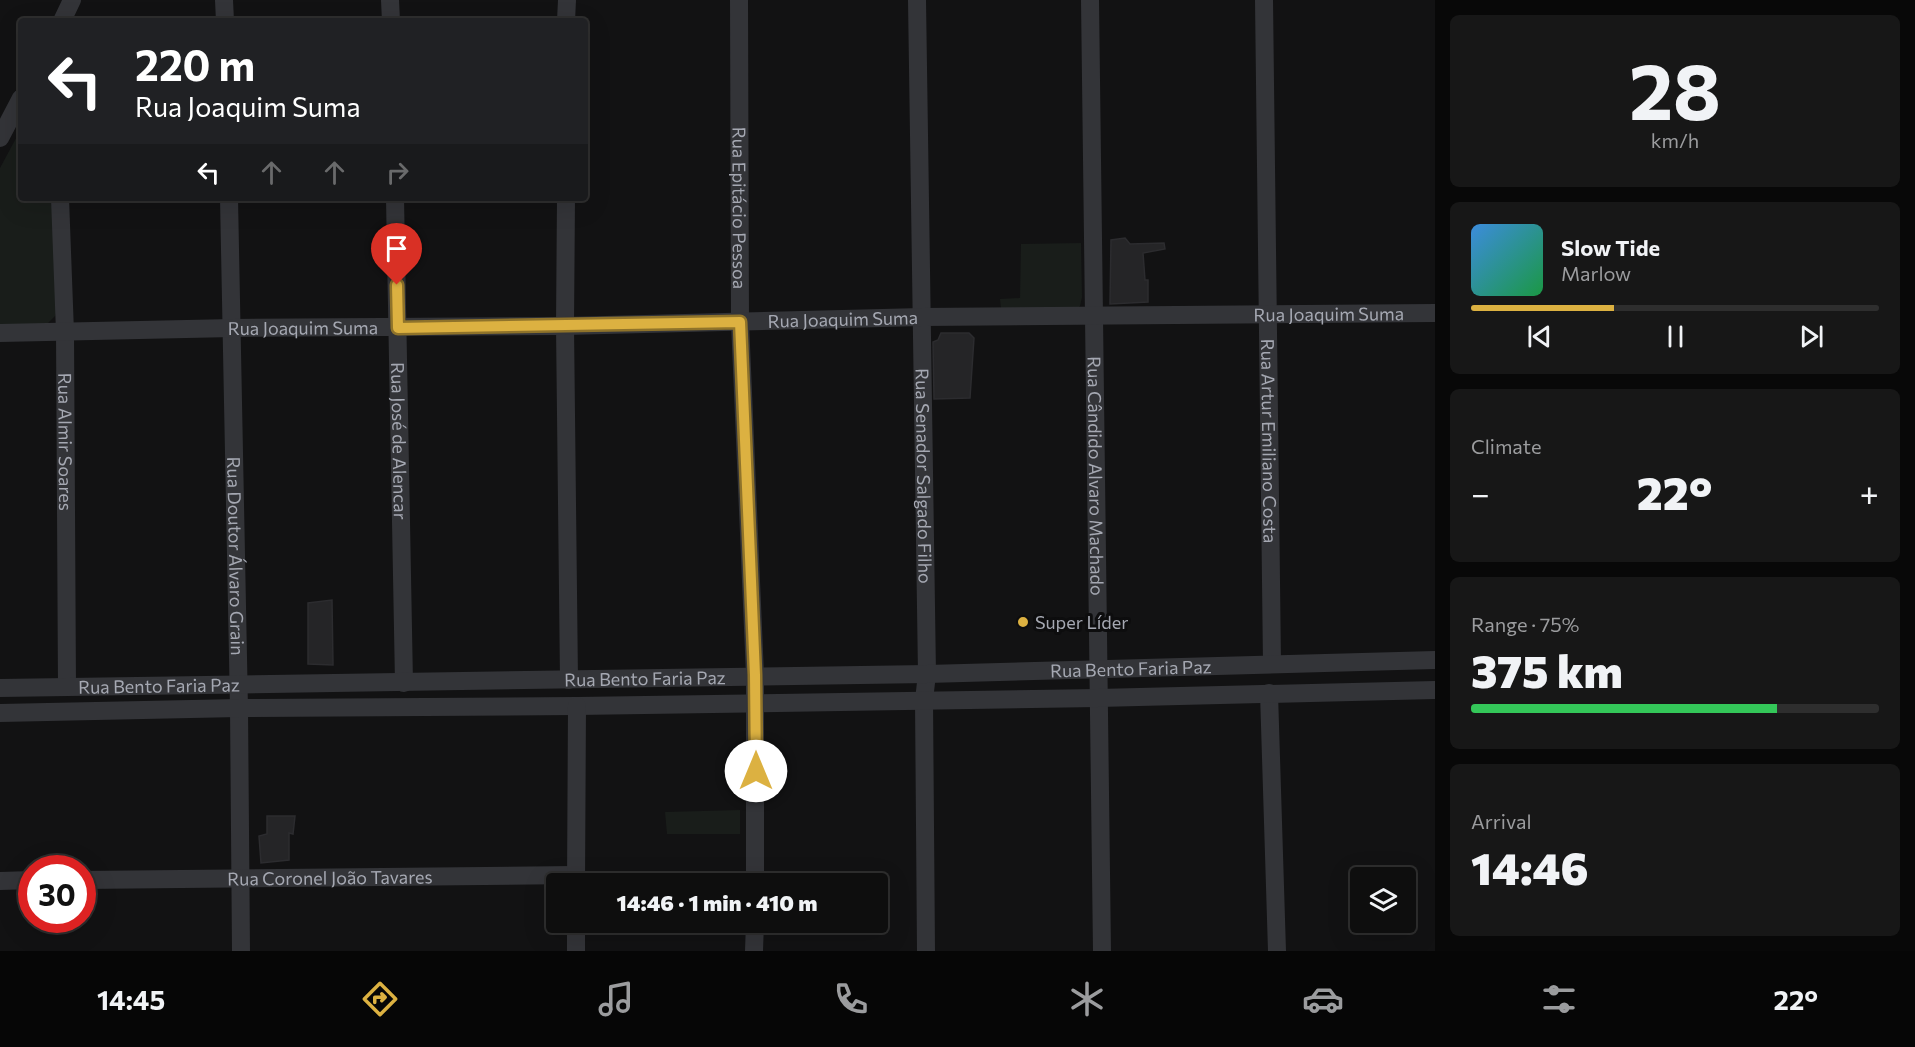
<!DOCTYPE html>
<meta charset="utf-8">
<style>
:root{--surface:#0e0e0e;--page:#171717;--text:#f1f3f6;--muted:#9b9c9e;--line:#2e2e2e;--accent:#dcb141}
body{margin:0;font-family:Commissioner,sans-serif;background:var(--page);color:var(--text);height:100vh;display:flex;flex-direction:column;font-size:22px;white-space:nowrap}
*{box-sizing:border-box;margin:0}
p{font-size:20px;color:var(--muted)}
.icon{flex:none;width:33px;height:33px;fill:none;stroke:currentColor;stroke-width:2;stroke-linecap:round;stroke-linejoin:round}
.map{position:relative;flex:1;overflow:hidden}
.drawer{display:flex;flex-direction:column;gap:15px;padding:15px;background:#080808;width:480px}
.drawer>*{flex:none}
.hud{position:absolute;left:18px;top:18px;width:570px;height:183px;border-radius:6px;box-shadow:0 6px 24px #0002,0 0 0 2px var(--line);background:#202124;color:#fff;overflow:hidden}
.fabs{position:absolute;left:1350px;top:867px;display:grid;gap:12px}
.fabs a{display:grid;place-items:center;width:66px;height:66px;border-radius:6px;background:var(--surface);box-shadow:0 6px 24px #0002,0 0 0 2px var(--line);font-size:30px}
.speed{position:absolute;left:18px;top:855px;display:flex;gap:12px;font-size:30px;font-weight:700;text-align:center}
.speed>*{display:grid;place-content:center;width:78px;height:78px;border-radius:50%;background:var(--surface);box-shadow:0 6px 24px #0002,0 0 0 2px var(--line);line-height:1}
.speed .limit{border:9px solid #d22;background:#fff;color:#111}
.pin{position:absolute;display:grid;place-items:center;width:51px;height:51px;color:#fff;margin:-62px -26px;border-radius:50% 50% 50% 0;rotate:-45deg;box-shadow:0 0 6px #0007}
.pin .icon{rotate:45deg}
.me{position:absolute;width:66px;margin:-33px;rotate:0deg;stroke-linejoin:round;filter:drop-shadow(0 0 4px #0008)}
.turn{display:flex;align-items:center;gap:21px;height:126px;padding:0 18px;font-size:27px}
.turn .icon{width:78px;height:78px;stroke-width:2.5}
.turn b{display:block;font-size:42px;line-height:51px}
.lanes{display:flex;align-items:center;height:57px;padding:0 18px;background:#0003;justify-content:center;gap:30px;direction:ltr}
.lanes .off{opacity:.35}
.big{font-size:45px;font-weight:800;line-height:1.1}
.drawer .tile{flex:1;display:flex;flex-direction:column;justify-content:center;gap:9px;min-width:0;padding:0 21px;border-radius:9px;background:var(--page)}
.drawer .dial{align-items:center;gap:0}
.dial b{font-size:78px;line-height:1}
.song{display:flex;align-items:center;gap:18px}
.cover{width:72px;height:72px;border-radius:9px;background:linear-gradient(135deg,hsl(210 70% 55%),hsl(140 70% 35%))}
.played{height:6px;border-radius:3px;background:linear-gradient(90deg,var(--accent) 35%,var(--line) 35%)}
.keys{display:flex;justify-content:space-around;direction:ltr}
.heat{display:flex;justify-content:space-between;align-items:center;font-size:33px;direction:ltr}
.charge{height:9px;border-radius:4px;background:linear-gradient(90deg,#34c759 75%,var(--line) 0)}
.trip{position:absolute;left:546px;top:873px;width:342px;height:60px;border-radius:6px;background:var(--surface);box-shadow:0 6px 24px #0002,0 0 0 2px var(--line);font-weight:800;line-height:60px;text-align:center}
.tab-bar{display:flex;height:96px;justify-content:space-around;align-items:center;background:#060606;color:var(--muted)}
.tab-bar .icon{width:42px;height:42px}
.tab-bar .current{color:var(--accent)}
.tab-bar b{font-size:27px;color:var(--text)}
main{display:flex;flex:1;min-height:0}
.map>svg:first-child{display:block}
.green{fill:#191d1a}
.building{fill:#252527;stroke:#2c2c2f;stroke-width:1.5}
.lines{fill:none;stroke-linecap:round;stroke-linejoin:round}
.minor{stroke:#333438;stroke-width:18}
.route-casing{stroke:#8f732a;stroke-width:15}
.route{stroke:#dcb141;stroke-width:10}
.poi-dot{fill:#dcb141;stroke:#0d0d0e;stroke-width:2}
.labels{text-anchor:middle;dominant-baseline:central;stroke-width:6;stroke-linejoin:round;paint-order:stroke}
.street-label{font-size:18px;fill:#a5a8b2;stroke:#0d0d0e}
.poi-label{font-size:18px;fill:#a5a8b2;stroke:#0d0d0e;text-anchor:start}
</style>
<main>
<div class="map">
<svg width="1435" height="951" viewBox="0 0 1435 951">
<rect width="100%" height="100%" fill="#121213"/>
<!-- green -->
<path class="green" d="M21 129V198H55L57 310 55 316 47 324 0 326V168Z
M1081 243 1082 297 1080 306 1077 309 1001 308 1000 299 1020 298 1021 244Z
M740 810V834H667L665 812Z"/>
<!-- building -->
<path class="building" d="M1125 238 1130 244 1164 243 1165 249 1143 253 1145 280H1148V302L1110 304 1111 240Z
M941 333H969L974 338 970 398 934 399 933 342 938 340Z
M332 600 333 665 308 664V603Z
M267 816H295L293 834 289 833V860L261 863 259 836 267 834Z"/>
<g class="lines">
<!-- minor -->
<g class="minor">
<path d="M224 0 225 21"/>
<path d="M390 0 391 21"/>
<path id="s1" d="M739 0 740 322 755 675V884"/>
<path id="s2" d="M917 0 927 674 924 700 926 951"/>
<path id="s3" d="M1090 0 1102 951"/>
<path id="s4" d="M1264 0 1272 664"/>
<path d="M62 21 72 0"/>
<path d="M566 21 567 0"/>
<path d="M0 138 21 98"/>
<path id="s5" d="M60 198 65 332 67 687"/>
<path id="s6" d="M229 198 239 708 241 951"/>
<path id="s7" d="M395 198 404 683"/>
<path d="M566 198 565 326 569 680"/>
<path id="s8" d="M0 333 233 328 565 326 922 317 1435 313"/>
<path id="s9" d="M0 688 927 674 1435 660"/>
<path d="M1269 693 1277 951"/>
<path d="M0 713 239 708 577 706 1098 698 1435 690"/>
<path id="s10" d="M82 880 576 875"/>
<path d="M0 881 32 880"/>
<path d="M576 884 577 706"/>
<path d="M576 951V922"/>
<path d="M754 951 755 922"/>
</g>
</g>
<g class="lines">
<defs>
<path id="route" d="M397 285 398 328 740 322 755 675 756 771"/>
</defs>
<!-- route casing -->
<use href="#route" class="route-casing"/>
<!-- route -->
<use href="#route" class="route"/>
</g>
<!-- markers -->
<circle class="poi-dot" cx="1023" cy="622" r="6"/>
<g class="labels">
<!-- street labels -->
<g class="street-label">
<text stroke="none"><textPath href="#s1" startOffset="208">Rua Epitácio Pessoa</textPath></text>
<text stroke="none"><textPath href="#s8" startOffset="1329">Rua Joaquim Suma</textPath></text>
<text stroke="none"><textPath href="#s8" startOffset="843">Rua Joaquim Suma</textPath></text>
<text stroke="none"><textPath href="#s8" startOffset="303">Rua Joaquim Suma</textPath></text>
<text stroke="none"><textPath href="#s7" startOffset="243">Rua José de Alencar</textPath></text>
<text stroke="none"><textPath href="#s4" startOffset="441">Rua Artur Emiliano Costa</textPath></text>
<text stroke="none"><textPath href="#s5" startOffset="244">Rua Almir Soares</textPath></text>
<text stroke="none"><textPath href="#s3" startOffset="476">Rua Cândido Alvaro Machado</textPath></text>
<text stroke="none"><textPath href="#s2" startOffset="476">Rua Senador Salgado Filho</textPath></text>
<text stroke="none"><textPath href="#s6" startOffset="358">Rua Doutor Álvaro Grain</textPath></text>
<text stroke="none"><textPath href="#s9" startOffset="1131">Rua Bento Faria Paz</textPath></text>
<text stroke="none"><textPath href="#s9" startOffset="645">Rua Bento Faria Paz</textPath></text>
<text stroke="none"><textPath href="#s9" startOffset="159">Rua Bento Faria Paz</textPath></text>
<text stroke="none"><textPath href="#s10" startOffset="248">Rua Coronel João Tavares</textPath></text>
</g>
<!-- poi labels -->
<g class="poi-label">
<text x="1035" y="622">Super Líder</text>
</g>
</g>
</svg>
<div class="fabs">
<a><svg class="icon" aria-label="layers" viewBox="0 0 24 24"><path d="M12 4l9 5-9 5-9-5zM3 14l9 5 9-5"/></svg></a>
</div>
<div class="speed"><div class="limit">30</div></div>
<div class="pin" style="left:397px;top:285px;background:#d93025"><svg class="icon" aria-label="arrive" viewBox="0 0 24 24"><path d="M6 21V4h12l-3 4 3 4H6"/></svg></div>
<svg class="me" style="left:756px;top:771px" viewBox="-20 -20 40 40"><circle r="19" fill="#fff"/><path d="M0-13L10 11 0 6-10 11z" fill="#dcb141"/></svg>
<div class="trip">14:46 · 1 min · 410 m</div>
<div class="hud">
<div class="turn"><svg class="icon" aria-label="left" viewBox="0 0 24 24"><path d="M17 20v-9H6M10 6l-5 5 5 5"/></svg><div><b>220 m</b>Rua Joaquim Suma</div></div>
<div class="lanes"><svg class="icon" aria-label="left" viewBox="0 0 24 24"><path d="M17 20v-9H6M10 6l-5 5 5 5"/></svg><svg class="icon off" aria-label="ahead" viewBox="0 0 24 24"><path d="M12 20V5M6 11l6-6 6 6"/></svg><svg class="icon off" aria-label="ahead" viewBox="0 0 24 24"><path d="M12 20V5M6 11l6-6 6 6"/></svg><svg class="icon off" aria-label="right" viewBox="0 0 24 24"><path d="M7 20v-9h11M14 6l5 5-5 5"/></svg></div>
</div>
</div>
<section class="drawer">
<div class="tile dial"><b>28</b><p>km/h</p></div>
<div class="tile">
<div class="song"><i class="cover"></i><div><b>Slow Tide</b><p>Marlow</p></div></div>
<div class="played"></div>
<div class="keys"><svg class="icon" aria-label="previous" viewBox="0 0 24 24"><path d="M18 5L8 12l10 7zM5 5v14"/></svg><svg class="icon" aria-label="pause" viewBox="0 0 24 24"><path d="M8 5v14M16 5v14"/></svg><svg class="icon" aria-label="next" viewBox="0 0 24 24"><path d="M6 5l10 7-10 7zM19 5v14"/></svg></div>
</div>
<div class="tile"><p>Climate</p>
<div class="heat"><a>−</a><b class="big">22°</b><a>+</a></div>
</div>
<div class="tile"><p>Range · 75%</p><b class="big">375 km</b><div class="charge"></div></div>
<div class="tile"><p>Arrival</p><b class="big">14:46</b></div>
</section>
</main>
<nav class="tab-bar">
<b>14:45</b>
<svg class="icon current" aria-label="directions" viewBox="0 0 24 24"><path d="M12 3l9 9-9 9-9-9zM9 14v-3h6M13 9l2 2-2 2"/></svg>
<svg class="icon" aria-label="music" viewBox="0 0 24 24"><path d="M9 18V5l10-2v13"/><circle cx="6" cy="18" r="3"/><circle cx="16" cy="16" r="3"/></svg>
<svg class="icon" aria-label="phone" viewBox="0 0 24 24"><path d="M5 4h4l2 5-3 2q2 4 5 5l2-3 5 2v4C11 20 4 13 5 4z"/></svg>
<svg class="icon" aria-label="climate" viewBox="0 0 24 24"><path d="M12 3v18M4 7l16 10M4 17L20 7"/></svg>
<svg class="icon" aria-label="car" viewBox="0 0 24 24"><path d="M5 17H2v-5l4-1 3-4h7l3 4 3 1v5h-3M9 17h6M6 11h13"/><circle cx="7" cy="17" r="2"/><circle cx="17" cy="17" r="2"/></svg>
<svg class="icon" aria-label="filters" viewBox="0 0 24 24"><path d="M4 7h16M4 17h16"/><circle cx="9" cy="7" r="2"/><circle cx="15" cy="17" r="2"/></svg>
<b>22°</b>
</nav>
